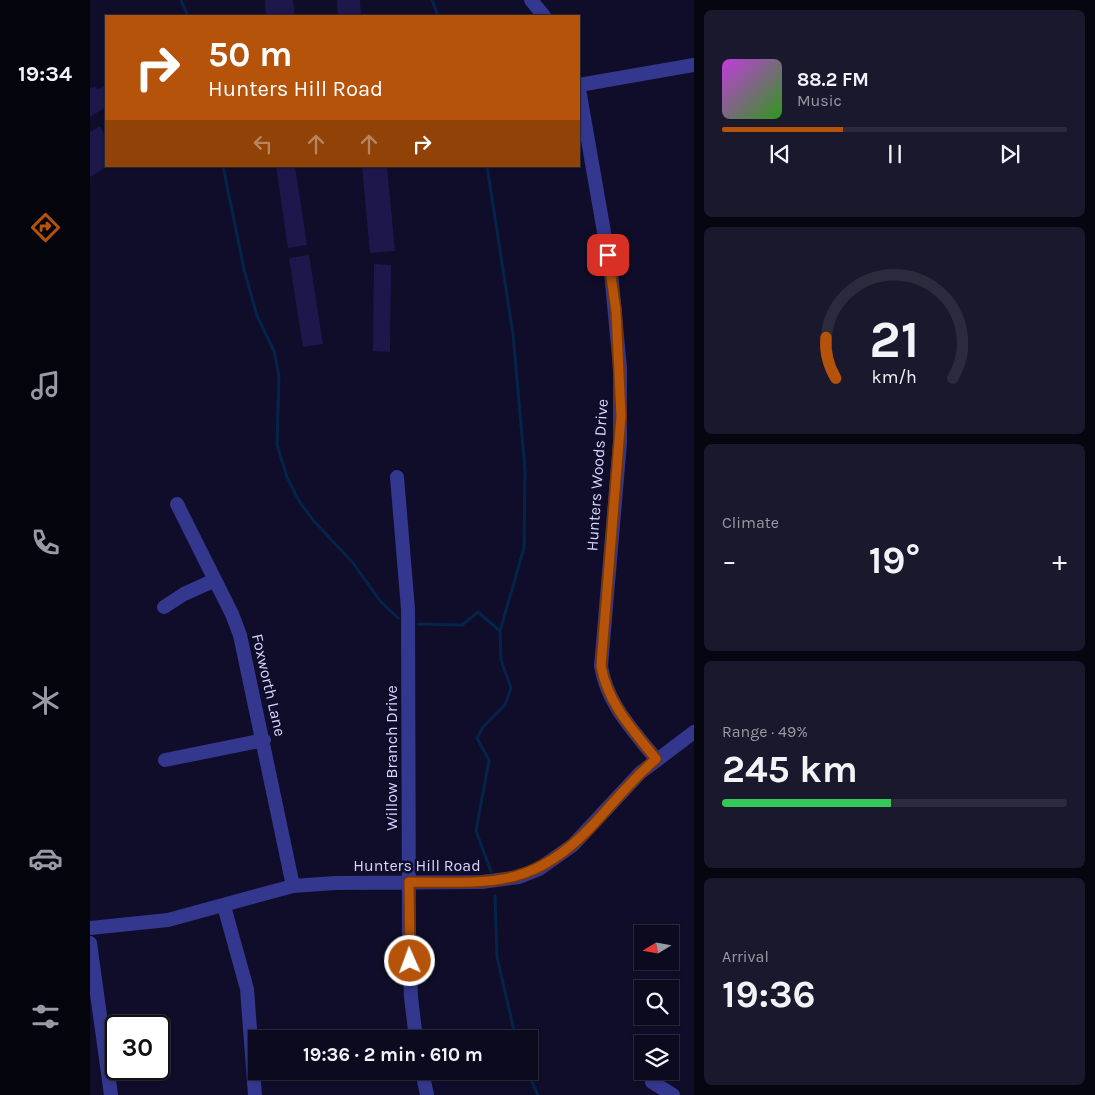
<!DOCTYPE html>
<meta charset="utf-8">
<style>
:root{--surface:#0b0a1f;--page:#19182c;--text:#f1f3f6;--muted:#9a9aa4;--line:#2b2b3d;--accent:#b45309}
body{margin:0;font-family:Karla,sans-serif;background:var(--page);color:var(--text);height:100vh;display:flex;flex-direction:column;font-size:19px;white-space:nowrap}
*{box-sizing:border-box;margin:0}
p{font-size:16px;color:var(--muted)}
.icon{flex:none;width:28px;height:28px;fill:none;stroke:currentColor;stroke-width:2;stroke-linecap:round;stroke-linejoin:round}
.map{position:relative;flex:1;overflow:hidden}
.sheet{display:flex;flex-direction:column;gap:10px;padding:10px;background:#060611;width:401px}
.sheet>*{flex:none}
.banner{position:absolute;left:15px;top:15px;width:475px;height:152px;border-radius:0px;box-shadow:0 1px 4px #0004,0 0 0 1px var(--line);background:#b45309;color:#fff;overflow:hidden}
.needle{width:32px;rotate:259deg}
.tools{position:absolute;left:544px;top:925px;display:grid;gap:10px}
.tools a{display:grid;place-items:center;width:45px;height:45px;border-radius:0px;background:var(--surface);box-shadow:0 1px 4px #0004,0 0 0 1px var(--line);font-size:25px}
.speed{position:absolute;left:15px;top:1015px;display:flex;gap:10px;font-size:25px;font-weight:700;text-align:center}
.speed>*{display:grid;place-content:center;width:65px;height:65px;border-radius:50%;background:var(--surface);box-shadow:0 1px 4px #0004,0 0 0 1px var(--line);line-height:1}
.speed .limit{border:2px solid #111;border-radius:8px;background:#fff;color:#111}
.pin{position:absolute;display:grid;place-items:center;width:42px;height:42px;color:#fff;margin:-21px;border-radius:10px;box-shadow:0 2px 8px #0006}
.me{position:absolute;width:55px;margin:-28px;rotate:358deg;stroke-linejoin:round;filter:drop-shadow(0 0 4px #0008)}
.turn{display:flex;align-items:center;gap:18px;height:105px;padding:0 20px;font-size:22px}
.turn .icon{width:65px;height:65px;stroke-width:2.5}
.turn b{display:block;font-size:35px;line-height:42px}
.lanes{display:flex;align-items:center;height:48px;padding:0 20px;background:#0003;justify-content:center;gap:25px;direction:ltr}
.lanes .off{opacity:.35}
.big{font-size:38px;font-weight:700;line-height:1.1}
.sheet .card{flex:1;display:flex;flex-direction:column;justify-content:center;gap:8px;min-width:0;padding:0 18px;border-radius:8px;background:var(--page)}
.sheet .dial{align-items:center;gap:0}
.dial svg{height:130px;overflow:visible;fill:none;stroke:var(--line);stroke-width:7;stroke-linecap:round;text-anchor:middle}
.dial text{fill:var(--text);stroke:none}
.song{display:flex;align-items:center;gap:15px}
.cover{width:60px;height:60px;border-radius:8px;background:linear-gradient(135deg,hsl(290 70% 55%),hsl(110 70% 35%))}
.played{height:5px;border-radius:2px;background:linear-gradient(90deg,var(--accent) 35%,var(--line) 35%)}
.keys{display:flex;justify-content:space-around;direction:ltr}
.heat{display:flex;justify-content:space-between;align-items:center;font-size:28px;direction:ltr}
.charge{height:8px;border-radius:4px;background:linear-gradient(90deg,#34c759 49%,var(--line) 0)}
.trip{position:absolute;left:158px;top:1030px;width:290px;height:50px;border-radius:0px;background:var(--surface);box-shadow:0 1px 4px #0004,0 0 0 1px var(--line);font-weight:700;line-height:50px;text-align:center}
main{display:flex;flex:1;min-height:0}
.tabs{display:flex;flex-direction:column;width:90px;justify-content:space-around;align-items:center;background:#04040c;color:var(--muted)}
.tabs .icon{width:35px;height:35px}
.tabs .active{color:var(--accent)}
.tabs b{font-size:22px;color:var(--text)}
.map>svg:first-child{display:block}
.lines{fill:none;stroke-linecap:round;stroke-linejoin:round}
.stream{stroke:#04244a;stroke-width:3}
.building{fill:#1d174c}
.minor{stroke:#33378d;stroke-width:14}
.route-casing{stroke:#753606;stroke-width:12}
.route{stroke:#b45309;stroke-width:9}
.labels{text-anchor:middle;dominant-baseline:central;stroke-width:5;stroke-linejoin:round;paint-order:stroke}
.street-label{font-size:16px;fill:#d6d5ff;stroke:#0f0d29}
</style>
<main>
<nav class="tabs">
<b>19:34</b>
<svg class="icon active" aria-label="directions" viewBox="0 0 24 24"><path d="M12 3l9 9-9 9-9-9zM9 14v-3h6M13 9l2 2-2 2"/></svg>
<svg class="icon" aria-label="music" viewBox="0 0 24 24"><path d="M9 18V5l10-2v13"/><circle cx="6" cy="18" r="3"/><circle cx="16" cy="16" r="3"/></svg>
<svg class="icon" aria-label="phone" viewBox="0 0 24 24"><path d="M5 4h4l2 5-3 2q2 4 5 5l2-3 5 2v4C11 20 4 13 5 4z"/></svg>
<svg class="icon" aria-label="climate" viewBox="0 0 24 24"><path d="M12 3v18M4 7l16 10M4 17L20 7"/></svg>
<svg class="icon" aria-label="car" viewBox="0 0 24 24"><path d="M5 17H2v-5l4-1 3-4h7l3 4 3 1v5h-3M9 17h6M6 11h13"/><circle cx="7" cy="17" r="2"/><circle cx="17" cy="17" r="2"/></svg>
<svg class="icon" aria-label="filters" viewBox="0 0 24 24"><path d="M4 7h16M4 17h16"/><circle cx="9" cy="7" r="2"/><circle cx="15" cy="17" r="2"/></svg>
</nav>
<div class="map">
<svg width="604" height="1095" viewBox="0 0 604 1095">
<rect width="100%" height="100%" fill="#0f0d29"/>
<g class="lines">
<!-- stream -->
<path class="stream" d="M91 0 98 16
M342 0 348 16
M133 166 154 269 167 316 184 351 189 376 187 445 197 477 209 501 223 520 263 563 291 602 308 618
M397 166 423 334 435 470 434 548 410 631 411 660 421 688 415 705 393 727 387 738 399 760 386 831 401 871
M328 624 372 625 388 612 410 631
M405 896 407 957 426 1039
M437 1071 448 1095"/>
</g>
<!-- building -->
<path class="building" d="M175 0H203L205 16H176Z
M247 0H270L271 16H248Z
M15 85 16 107 0 117V89L5 86 7 90Z
M10 126 16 137V167L0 177V132Z
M186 166H205L217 245 198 248Z
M272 166H297L305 251 280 253Z
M219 255 233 344 213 347 199 258Z
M284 264 301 265 300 352 283 351Z"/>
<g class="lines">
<!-- minor -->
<path class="minor" d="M441 0 454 16
M489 85 604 65
M489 89 521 272 530 368V443L511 666C517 704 543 730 566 759
M307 477 318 609 319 942 321 997 326 1039
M87 504 142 614 150 635 203 886
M74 607 94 594 125 580
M75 760 174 740
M134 906 157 989 165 1095
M0 928 78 920 203 886 245 883 392 882 429 877 449 869 483 845 550 773 604 732
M0 943 21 1095
M332 1071 337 1095
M562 1082 583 1095"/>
</g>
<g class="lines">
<defs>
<path id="route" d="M320 961 319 882C398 882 440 890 500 828 522 805 541 780 566 759 543 730 518 704 511 666L531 416 526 311 518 255"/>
</defs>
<!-- route casing -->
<use href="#route" class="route-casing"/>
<!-- route -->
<use href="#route" class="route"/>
</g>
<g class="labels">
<!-- street labels -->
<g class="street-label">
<text transform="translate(507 475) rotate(-86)">Hunters Woods Drive</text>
<text transform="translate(179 685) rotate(77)">Foxworth Lane</text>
<text transform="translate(301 758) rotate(-90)">Willow Branch Drive</text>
<text x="327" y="865">Hunters Hill Road</text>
</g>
</g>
</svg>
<div class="tools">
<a><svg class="needle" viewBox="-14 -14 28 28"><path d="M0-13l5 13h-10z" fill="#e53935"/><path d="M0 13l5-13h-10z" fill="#9a9aa4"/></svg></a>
<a><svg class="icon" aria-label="search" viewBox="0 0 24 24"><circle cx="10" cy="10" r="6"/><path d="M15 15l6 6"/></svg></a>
<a><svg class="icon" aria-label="layers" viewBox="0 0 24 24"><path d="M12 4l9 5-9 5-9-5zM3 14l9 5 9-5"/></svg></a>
</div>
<div class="speed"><div class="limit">30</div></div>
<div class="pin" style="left:518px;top:255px;background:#d93025"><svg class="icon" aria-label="arrive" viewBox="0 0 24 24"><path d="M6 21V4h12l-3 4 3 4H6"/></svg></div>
<svg class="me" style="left:320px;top:961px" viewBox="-20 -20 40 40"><circle r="17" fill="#b45309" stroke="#fff" stroke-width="3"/><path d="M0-11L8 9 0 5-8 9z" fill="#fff"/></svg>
<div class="trip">19:36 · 2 min · 610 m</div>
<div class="banner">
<div class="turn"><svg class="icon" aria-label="right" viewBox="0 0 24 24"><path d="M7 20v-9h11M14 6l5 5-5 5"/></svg><div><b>50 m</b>Hunters Hill Road</div></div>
<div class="lanes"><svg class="icon off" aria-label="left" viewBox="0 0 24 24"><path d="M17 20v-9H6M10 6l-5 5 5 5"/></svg><svg class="icon off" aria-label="ahead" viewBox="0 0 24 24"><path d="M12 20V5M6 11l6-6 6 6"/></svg><svg class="icon off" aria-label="ahead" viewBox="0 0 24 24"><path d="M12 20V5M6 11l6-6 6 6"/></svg><svg class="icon" aria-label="right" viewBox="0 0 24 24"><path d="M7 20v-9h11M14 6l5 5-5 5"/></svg></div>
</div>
</div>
<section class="sheet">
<div class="card">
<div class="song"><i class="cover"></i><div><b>88.2 FM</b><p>Music</p></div></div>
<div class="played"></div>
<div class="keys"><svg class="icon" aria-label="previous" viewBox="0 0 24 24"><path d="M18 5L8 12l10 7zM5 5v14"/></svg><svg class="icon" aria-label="pause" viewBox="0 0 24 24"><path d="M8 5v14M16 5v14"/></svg><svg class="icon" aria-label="next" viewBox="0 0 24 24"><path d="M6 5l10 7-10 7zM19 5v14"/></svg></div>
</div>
<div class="card dial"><svg viewBox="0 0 100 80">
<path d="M14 69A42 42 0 1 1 86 69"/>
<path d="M14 69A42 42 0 0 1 8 44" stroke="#b45309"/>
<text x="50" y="56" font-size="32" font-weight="700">21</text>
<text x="50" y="72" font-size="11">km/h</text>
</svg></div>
<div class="card"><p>Climate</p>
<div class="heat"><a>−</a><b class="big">19°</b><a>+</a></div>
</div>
<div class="card"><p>Range · 49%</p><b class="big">245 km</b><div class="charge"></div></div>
<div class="card"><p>Arrival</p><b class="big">19:36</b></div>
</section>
</main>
